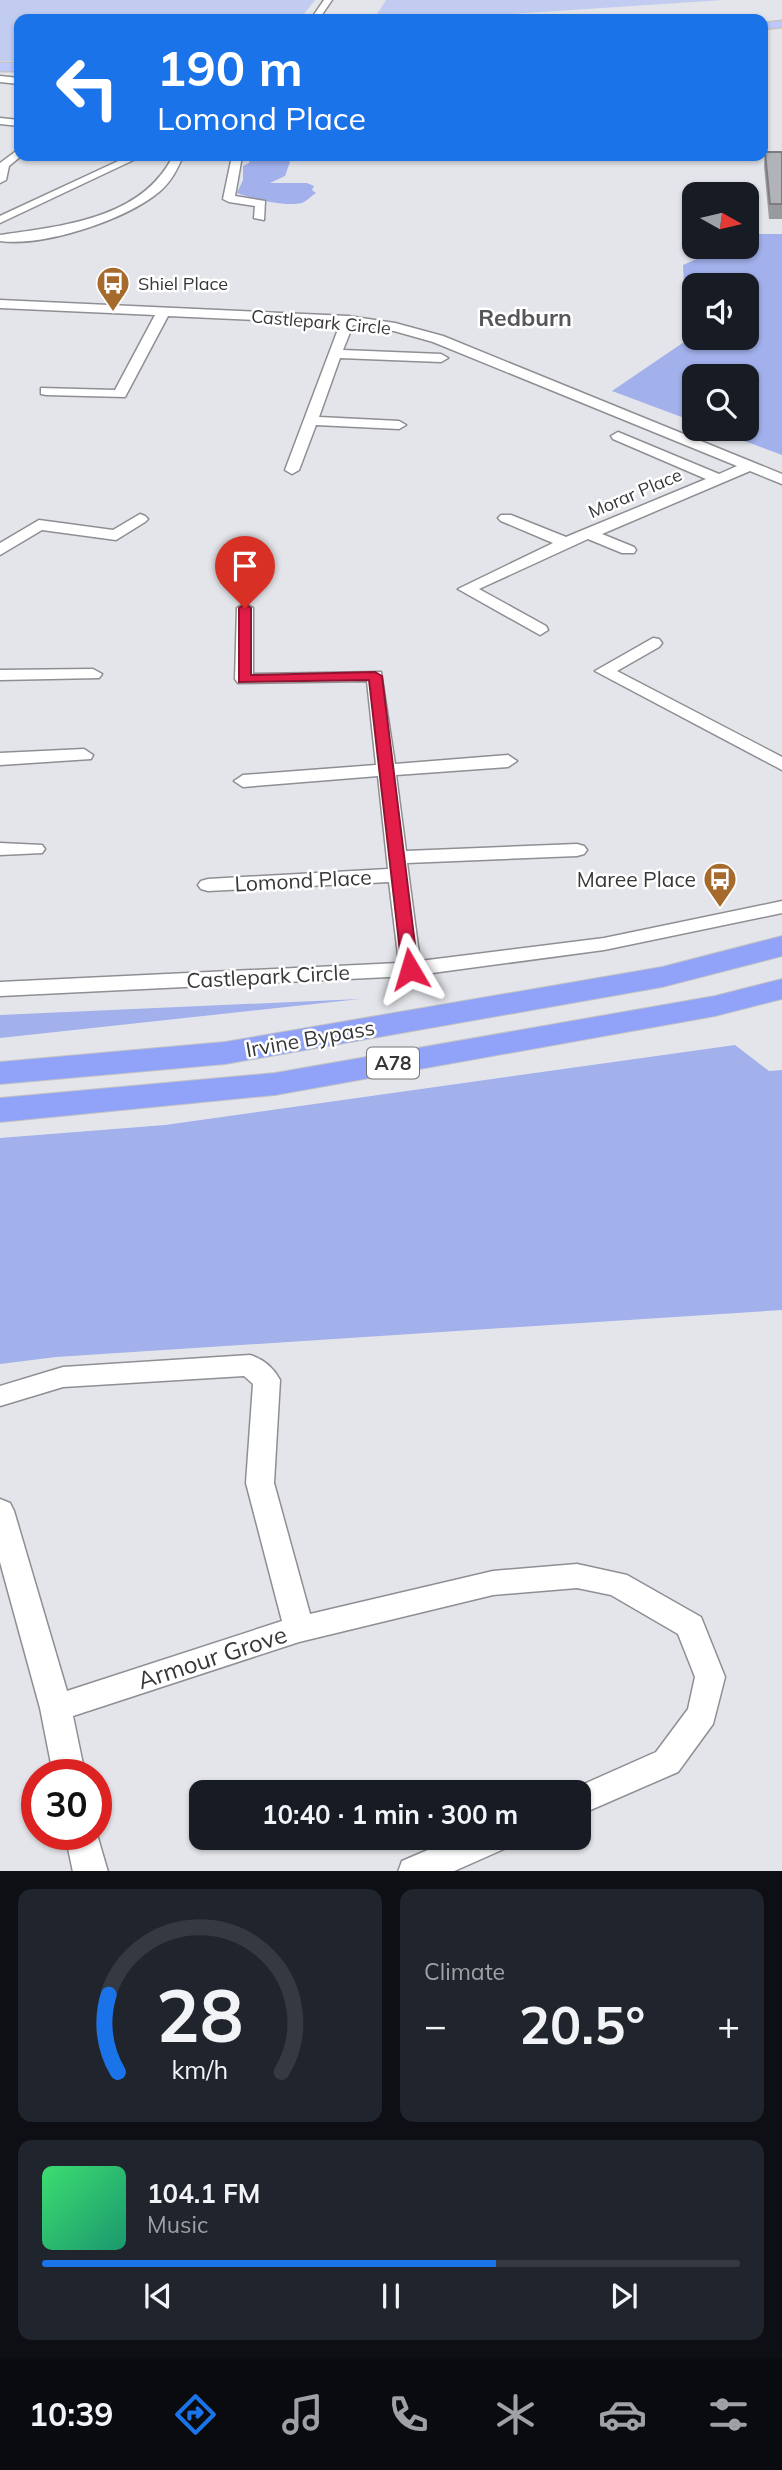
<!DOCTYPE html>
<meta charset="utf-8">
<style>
:root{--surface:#171b24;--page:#20242c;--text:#f1f3f6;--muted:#9ea1a6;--line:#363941;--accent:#1a73e8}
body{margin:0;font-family:Mulish,sans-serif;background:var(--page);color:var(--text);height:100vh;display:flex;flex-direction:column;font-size:26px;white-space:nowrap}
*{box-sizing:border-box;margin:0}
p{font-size:23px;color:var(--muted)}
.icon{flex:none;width:38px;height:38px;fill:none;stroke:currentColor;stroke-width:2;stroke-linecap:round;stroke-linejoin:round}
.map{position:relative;height:1871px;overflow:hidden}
.side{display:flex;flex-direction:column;gap:18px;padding:18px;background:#0d0f14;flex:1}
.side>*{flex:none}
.top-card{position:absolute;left:14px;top:14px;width:754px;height:147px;border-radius:14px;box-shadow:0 2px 5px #0004;background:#1a73e8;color:#fff;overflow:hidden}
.needle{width:46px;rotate:98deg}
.fabs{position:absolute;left:682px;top:182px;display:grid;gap:14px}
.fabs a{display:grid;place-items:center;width:77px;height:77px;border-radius:14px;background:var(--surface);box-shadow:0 2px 5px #0004;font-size:35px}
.speed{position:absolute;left:21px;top:1759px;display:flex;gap:14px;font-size:35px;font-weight:700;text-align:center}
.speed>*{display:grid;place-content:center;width:91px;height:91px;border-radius:50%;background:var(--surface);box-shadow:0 2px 5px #0004;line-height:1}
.speed .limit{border:10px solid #d22;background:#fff;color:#111}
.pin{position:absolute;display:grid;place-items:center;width:60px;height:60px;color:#fff;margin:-72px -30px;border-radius:50% 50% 50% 0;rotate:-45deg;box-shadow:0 0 7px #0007}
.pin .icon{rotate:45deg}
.me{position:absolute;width:77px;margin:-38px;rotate:353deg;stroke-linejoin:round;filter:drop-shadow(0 0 5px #0008)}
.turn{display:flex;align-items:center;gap:24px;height:147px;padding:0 28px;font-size:32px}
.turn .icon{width:91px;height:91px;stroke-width:2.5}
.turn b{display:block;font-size:49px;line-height:60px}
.big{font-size:52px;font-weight:700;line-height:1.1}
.side .widget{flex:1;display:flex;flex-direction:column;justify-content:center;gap:10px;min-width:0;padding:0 24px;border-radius:14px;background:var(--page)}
.side .dial{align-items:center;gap:0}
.dial svg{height:182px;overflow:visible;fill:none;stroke:var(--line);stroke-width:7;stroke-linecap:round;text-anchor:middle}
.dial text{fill:var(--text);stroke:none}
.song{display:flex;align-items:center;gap:21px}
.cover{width:84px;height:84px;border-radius:10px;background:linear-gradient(135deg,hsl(140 70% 55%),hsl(160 70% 35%))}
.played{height:7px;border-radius:4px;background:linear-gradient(90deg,var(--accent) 65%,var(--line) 65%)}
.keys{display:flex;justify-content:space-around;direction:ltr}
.heat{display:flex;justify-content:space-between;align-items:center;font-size:38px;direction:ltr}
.side .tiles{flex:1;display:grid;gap:18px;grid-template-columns:1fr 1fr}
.widget:last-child{grid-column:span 2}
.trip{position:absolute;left:189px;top:1780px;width:402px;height:70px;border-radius:14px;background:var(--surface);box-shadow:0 2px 5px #0004;font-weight:700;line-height:70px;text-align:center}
.tab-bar{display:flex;height:112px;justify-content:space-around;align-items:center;background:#090b0e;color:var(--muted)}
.tab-bar .icon{width:49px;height:49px}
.tab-bar .active{color:var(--accent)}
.tab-bar b{font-size:32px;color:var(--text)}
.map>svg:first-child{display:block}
.green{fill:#c2ccf0}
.forest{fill:#a2b0eb;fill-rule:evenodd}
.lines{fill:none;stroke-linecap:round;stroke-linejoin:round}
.minor-casing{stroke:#8d8f93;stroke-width:3}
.major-casing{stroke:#c3c3c3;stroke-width:3}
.highway-casing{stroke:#c3c3c3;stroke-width:2}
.minor{fill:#fff;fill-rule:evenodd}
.major{fill:#bdc8fb;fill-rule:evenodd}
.highway{fill:#91a3f9;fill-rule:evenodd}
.wall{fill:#999a9e}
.building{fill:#b2b3b8;stroke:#7d7d81;stroke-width:2}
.route{fill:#e11d48;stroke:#92132f;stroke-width:2}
.labels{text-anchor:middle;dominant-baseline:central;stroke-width:5;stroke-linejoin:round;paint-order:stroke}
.far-poi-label{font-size:18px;fill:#363738;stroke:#fff;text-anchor:start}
.far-street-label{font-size:18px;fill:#363738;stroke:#fff}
.shield{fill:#fff;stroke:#727374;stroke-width:2}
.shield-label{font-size:19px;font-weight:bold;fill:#363738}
.poi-label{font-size:21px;fill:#363738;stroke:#fff;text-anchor:end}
.street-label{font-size:21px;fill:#363738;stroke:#fff}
.far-district-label{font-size:23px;font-weight:bold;fill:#55565a;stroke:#fff}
.near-street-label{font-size:24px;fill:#363738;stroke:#fff}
</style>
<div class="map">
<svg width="782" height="1872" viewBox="0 0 782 1872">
<rect width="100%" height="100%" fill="#e4e5ea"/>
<!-- green -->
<path class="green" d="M0 0H315L300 19H19V61H0Z
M386 0H723L434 19H374Z"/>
<!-- forest -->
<path class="forest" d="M251 156H284L290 162 285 176 270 183H307L314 186 312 190 316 193C311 196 307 201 302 203 283 207 254 199 237 193L243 180V166L249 163Z
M753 234H782V455L712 429H747V376H695V422L612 391 687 340 683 265 724 247H747V236ZM695 285H747V338H695Z
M360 999 0 1038V1015Z
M735 1045 769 1071 782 1070V1310L56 1357 0 1364V1138L165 1125Z"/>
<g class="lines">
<defs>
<path id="minor" d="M324 0H332L319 19H311Z
M638 16H684L688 19H634Z
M0 76 19 78V84L0 82Z
M0 118 19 120V126L0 124Z
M19 149 21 156 9 166 6 180 0 183V163Z
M129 156H142L0 223V216Z
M173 156H183C177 170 171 182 159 192 125 220 44 247 0 241V235C62 226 142 219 173 156Z
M232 156H242L235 196 265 201 264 220 254 218 255 206 229 202 223 199Z
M0 300 348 316 395 323 443 336 782 474V484L750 471 602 534 634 547 636 550 634 553H622L588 539 479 589 546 626 548 630 540 635 458 589 553 543 501 521 498 518 501 515H511L566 537 706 479 613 439 611 436 618 432 719 474 737 466 433 342 394 331 353 325 343 350 441 354 448 358 441 362 340 358 319 417 399 421 406 425 399 429 316 425 299 470 292 474 285 470 340 324 168 316 125 397 46 395 41 394V388L115 390 155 315 0 308Z
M140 514 145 516 148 519 145 522 116 540 42 530 0 555V543L39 520 113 530Z
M245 603 253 608V674L381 672 395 764 508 755 517 761 508 767 396 775 406 851 577 844 584 846 587 850 584 854 577 856 407 863 420 961 604 938 782 901V913L604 950 410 976 0 996V982L399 963 389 882 208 891 201 889 198 885 201 881 208 879 388 869 378 776 243 787 234 781 243 775 376 765 367 681 238 683 235 679 237 608Z
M653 638 659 639 662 643 659 647 617 671 782 757V770L595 671Z
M93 669 102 674 99 678 0 680V670Z
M84 749 93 755 91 759 0 765V753Z
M0 843 42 845 45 849 42 853 0 855Z
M250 1355C263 1359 274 1368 280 1380L274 1483 310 1614 493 1571 577 1564 627 1575 701 1617 725 1677 713 1724 678 1772 579 1815V1792H566L656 1752 688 1709 695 1677 678 1634 611 1595 577 1588 493 1595 299 1642 73 1716 85 1774H53L40 1708 0 1562V1499L10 1503 14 1511 67 1691 282 1621 246 1483 253 1384 244 1376 63 1387 0 1406V1386L63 1367Z
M96 1831 108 1872H73L65 1834H96Z
M456 1838H508L504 1849 452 1872H398L402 1861Z"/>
<path id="major" d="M782 21V27L763 29V23Z
M0 63H19V71H0Z"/>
<path id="highway" d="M782 936V956L662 987 225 1064 0 1084V1062L225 1042 662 967Z
M782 979V999L715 1016 275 1095 0 1122V1098L275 1073 715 996Z"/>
</defs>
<!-- minor casing -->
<use href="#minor" class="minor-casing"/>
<!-- major casing -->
<use href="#major" class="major-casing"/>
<!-- highway casing -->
<use href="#highway" class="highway-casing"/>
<!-- minor -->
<use href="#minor" class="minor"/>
<!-- major -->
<use href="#major" class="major"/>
<!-- highway -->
<use href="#highway" class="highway"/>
</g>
<!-- wall -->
<path class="wall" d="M765 152H782V219H769L764 166Z"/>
<!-- building -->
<path class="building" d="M765 152H782V204H770Z"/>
<!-- route -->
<path class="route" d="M245 604 251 608V675L375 672 382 676 418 969 416 973 410 974 402 969 369 680 239 682V608Z"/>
<!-- icons -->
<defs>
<symbol id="bus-pin" viewBox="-11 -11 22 30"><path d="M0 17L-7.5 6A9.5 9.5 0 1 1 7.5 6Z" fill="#a56a2c" stroke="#fff"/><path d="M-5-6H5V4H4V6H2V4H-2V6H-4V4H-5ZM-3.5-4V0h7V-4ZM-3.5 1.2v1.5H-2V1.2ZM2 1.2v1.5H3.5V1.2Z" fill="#fff"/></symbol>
</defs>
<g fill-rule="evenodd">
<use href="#bus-pin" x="94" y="264" width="38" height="52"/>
<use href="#bus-pin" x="701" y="860" width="38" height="52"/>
</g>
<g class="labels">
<!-- far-poi labels -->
<g class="far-poi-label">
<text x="138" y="283">Shiel Place</text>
</g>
<!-- far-street labels -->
<g class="far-street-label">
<text transform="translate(321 322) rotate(5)">Castlepark Circle</text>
<text transform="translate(635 493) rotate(-23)">Morar Place</text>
</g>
<!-- shield labels -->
<rect class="shield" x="367" y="1047.5" width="52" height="31" rx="5"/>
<g class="shield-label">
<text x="393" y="1063">A78</text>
</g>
<!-- poi labels -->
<g class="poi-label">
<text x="696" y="879">Maree Place</text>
</g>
<!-- street labels -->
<g class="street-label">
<text transform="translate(303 880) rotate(-3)">Lomond Place</text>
<text transform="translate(268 976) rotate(-3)">Castlepark Circle</text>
<text transform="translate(310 1038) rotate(-10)">Irvine Bypass</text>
</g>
<!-- far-district labels -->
<g class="far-district-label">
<text x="525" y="317">Redburn</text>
</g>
<!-- near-street labels -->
<g class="near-street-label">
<text transform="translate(212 1657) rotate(-18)">Armour Grove</text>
</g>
</g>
</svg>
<div class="fabs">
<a><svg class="needle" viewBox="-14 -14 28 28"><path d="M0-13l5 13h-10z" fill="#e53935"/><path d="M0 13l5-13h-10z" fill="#9ea1a6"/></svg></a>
<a><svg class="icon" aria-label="sound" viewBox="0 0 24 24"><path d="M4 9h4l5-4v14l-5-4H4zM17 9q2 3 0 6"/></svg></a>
<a><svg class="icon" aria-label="search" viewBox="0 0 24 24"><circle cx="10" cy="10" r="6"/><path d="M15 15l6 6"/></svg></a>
</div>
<div class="speed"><div class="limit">30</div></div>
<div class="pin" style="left:245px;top:608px;background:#d93025"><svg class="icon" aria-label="arrive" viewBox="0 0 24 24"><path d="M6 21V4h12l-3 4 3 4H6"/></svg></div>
<svg class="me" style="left:410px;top:969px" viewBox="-20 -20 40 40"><path d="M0-17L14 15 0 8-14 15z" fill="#e11d48" stroke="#fff" stroke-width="4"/></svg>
<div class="trip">10:40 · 1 min · 300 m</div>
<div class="top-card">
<div class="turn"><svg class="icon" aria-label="left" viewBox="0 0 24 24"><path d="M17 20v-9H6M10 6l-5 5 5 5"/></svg><div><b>190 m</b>Lomond Place</div></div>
</div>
</div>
<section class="side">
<div class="tiles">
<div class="widget dial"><svg viewBox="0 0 100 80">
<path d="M14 69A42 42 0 1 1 86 69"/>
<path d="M14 69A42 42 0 0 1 10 35" stroke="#1a73e8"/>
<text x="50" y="56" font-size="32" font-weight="700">28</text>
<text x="50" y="72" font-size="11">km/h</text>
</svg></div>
<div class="widget"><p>Climate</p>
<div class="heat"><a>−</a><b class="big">20.5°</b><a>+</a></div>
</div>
<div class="widget">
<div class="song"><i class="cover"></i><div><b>104.1 FM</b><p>Music</p></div></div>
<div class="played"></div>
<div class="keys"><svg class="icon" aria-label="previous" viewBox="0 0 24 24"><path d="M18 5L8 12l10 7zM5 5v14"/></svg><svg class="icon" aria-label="pause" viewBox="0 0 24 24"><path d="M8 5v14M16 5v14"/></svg><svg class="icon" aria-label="next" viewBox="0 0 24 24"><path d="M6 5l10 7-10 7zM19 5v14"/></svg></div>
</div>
</div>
</section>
<nav class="tab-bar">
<b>10:39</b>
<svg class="icon active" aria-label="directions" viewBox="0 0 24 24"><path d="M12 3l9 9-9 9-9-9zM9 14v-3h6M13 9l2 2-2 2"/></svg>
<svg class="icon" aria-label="music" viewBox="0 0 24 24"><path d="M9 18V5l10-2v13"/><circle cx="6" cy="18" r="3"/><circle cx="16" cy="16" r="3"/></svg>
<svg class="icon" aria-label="phone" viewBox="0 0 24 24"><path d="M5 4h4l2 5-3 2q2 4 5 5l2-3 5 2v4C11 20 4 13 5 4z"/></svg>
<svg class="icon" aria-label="climate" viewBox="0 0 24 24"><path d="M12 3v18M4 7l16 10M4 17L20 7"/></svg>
<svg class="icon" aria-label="car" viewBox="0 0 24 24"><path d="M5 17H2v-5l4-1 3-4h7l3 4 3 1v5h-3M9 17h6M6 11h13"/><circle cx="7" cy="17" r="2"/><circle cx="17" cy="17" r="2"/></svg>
<svg class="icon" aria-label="filters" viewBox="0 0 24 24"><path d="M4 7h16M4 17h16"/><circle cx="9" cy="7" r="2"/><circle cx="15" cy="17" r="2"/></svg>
</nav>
